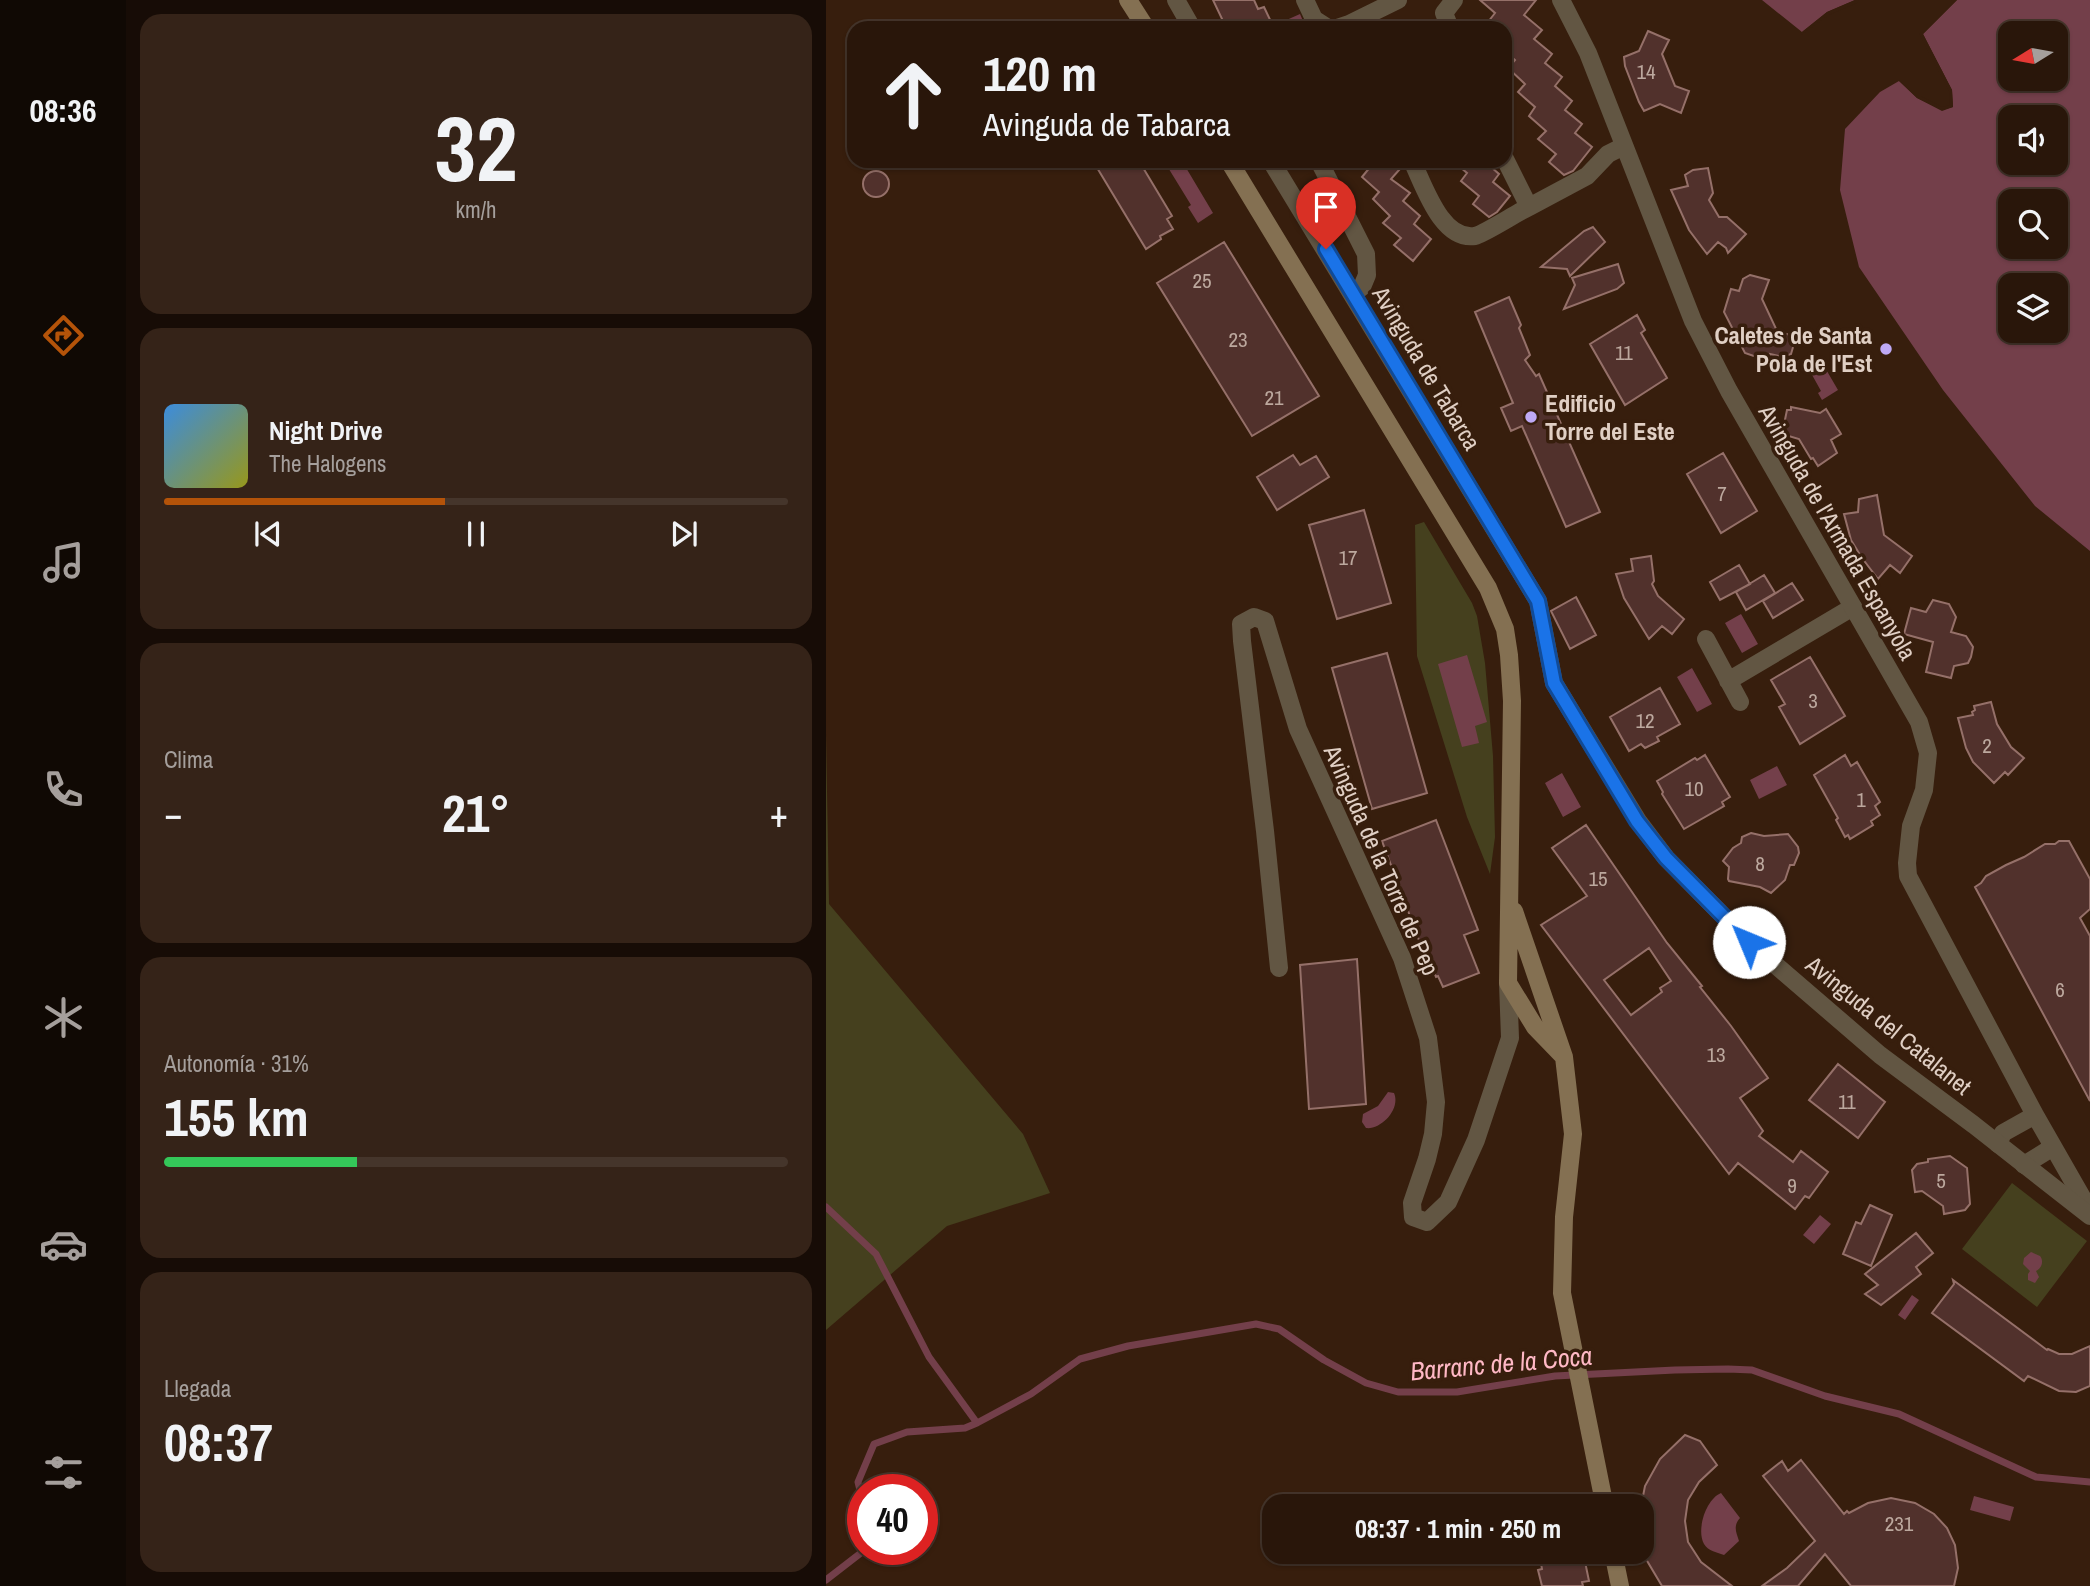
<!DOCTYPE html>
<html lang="es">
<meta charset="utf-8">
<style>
:root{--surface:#29160a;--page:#352318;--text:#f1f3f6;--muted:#a59f9c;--line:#45352b;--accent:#b45309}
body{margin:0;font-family:"Archivo Narrow",sans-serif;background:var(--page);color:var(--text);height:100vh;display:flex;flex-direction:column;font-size:26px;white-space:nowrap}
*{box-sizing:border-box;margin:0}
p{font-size:23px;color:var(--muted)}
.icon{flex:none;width:38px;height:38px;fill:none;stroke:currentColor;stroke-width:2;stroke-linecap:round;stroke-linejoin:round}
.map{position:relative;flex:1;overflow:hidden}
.side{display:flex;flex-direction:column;gap:14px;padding:14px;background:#170c06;width:700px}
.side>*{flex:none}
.hud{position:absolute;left:21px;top:21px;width:665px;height:147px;border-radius:21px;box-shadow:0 2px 5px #0004,0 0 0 2px var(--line);background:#29160a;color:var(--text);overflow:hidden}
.needle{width:46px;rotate:259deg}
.buttons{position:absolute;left:1172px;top:21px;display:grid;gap:14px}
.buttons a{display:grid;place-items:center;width:70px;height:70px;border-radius:14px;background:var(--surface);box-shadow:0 2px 5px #0004,0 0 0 2px var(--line);font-size:35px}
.speed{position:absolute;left:21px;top:1474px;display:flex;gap:14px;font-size:35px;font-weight:700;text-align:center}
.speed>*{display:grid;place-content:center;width:91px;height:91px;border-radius:50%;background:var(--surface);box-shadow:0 2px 5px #0004,0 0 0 2px var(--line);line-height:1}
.speed .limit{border:10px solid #d22;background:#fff;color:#111}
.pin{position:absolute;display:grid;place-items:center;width:60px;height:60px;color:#fff;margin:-72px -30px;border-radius:50% 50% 50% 0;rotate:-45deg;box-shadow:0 0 7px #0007}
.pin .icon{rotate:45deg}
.me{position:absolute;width:77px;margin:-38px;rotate:315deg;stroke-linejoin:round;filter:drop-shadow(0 0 5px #0008)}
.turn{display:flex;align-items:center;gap:24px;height:147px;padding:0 21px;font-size:32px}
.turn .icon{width:91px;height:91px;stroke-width:2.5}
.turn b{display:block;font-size:49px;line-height:60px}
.big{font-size:52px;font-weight:700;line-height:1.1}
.side .tile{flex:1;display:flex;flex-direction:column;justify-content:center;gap:10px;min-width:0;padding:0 24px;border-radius:21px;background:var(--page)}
.side .dial{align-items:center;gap:0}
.dial b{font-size:91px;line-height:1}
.song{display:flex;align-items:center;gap:21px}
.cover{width:84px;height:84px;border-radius:10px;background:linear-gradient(135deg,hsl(210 70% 55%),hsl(60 70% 35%))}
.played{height:7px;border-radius:4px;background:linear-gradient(90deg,var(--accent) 45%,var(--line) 45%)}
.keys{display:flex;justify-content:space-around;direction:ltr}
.heat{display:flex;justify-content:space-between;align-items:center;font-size:38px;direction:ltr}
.charge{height:10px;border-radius:5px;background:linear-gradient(90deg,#34c759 31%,var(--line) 0)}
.trip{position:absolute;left:436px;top:1494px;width:392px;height:70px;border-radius:21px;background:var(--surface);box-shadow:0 2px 5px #0004,0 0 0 2px var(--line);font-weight:700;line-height:70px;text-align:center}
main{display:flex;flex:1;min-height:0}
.menu{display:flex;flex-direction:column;width:126px;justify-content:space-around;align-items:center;background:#100904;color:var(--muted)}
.menu .icon{width:49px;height:49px}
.menu .current{color:var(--accent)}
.menu b{font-size:32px;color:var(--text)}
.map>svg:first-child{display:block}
.green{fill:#45401e}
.water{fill:#733f4a;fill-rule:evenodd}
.pier{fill:#371e0d}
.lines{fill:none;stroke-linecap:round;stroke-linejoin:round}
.stream{stroke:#733f4a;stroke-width:7}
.building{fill:#51312c;stroke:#957069;stroke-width:2;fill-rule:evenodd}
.pedestrian{stroke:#625643;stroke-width:18}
.minor{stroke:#625643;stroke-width:18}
.tertiary{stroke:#625643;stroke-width:18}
.secondary{stroke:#847052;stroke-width:18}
.route-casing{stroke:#114b97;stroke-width:18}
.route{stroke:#1a73e8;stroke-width:12}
.poi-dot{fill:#bea9f5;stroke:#371e0d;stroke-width:2.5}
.labels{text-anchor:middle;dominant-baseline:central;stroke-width:7;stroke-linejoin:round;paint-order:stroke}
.number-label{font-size:21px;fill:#bca89e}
.poi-label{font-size:24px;font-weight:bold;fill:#e0cfc4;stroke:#371e0d;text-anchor:end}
.street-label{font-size:24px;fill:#e0cfc4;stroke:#371e0d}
.water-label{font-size:26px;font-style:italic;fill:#ffb8c5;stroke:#371e0d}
</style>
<main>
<nav class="menu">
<b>08:36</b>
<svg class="icon current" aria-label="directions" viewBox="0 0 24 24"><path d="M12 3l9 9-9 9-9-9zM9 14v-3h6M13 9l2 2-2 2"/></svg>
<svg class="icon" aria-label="music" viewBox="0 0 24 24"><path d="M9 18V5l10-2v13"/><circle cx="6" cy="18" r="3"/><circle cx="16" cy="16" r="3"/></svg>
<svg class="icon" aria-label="phone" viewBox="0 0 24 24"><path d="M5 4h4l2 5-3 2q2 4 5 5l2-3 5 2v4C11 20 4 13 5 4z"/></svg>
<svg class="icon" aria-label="climate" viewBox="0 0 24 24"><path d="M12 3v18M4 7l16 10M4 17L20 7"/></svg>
<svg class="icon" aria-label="car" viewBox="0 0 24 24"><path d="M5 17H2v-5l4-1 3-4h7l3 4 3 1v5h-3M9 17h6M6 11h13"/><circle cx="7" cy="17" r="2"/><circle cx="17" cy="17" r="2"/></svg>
<svg class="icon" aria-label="filters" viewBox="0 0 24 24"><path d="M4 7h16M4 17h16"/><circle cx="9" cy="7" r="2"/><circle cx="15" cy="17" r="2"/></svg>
</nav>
<section class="side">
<div class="tile dial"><b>32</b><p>km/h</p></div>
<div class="tile">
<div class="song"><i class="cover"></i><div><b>Night Drive</b><p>The Halogens</p></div></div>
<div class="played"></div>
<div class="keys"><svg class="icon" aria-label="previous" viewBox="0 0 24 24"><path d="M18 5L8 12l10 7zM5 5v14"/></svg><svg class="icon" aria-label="pause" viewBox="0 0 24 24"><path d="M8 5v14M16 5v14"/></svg><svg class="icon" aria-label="next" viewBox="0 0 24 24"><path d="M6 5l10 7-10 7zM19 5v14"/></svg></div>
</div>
<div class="tile"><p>Clima</p>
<div class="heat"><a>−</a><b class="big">21°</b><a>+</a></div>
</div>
<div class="tile"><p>Autonomía · 31%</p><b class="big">155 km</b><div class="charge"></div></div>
<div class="tile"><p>Llegada</p><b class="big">08:37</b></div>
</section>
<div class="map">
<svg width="1264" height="1586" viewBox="0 0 1264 1586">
<rect width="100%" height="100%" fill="#371e0d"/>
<!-- green -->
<path class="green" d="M598 522 646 603 651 616 659 663 667 756 669 837 664 874 641 817 591 656 589 525Z
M0 734 3 904 197 1134 224 1193 121 1226 0 1330Z
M1186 1183 1261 1241 1211 1307 1136 1249Z"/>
<!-- water -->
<path class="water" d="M936 0H1029L1001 12 976 32Z
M1131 0H1264V551L1209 506 1117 390 1033 267 1014 190 1019 129 1054 92 1073 81 1091 98 1116 110 1127 107 1126 90 1097 34ZM1185 33H1230V79H1185ZM1185 117H1230V163H1185ZM1185 201H1230V247H1185ZM1185 285H1230V331H1185Z
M474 14 480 28H458L456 22Z
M338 161H356L387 213 372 223 362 207 365 205Z
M998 366 1012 390 996 400 992 393 995 391 985 373Z
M915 614 932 644 916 653 899 623Z
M641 655 661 722 649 726 653 743 636 747 612 664Z
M866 668 886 704 871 712 851 677Z
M951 766 961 785 933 799 924 780Z
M736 773 755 807 737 817 719 783Z
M562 1092 568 1093C575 1109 555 1130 540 1128L536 1122 537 1114 552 1106Z
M994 1215 1005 1224 988 1244 977 1235Z
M1205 1252 1214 1256C1218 1261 1216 1268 1210 1271L1213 1277 1209 1283 1202 1280V1274L1204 1271 1197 1264 1198 1258Z
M1086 1295 1093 1300 1079 1320 1072 1315Z
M895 1493 914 1518C907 1526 910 1532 913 1541L898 1555C890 1552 882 1551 878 1544 870 1530 880 1499 895 1493Z
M1148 1496 1188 1507 1184 1521 1144 1510Z"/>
<!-- pier -->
<path class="pier" d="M1029 0H1033L1031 3 1003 15 975 35 976 32 1001 12Z
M1126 0H1131L1097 34 1126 90 1127 107 1116 111 1091 98 1070 78H1075L1093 95 1116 107 1124 105 1123 91 1093 34Z"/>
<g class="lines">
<!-- stream -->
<path class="stream" d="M0 1207 50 1254 103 1357 151 1423
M37 1503 32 1482 48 1444 81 1432 139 1428 151 1423 205 1394 254 1359 302 1346 430 1324 453 1329 498 1360 540 1383 572 1392H631L729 1376 849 1370 902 1369 926 1370 999 1396 1073 1414 1210 1477 1264 1482
M0 1580 40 1549"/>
</g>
<!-- building -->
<path class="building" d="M387 0H428L432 9 438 7 448 28H388L398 23Z
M654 0H710L698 15 716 30 708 39 726 54 719 63 736 77 729 86 746 101 739 110 756 124 749 133 766 147 747 171 738 175 723 162 730 154 712 139 720 131 703 116 709 107 692 92 699 84 682 68 689 60 679 51V28H669L662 22 669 13Z
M822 31 843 40 836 54 849 86 863 91 855 113 834 104 818 111 813 102 799 66 798 57 813 51Z
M267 161H313L346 216 341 219 347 229 334 236 335 239 320 249Z
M549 161H562L573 170 565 179 584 193 577 201 594 216 588 224 605 239 587 261 568 245 575 238 557 223 564 216 547 199 553 192 536 177Z
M627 161H658L673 174 667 182 684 196 671 212 663 217 647 204 653 196 635 181 641 173Z
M882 168 887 193 883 200 893 217H901L920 234 902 253 900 248 892 242 881 254 863 230 845 190 862 186 859 175 867 170Z
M37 184a13 13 0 1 1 26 0a13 13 0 1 1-26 0Z
M767 227 779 242 744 276 741 269 715 267 758 231Z
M398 242 493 396 426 436 331 283Z
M792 264 798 283 791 289 738 309 749 285 746 278Z
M924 275 943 280 936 299 951 331 970 337 965 354 957 357 944 354 942 361 919 353 898 312 905 289 913 291 917 279Z
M683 297 695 325 693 328 704 355 699 360 710 376 713 374 774 512 740 527 696 426 685 431 675 408 687 403 649 312Z
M811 315 819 330 815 333 841 378 799 405 764 344Z
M965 407 994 413 1000 409 1015 434 1005 440 1011 453 992 466 987 458 985 459 973 439 956 434 961 410H965Z
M897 453 931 511 895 533 861 474Z
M467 455 474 465 490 456 503 477 451 510 431 477Z
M1051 495 1058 535 1086 556 1074 573 1064 565 1052 579 1036 558 1025 540 1018 514 1032 512 1033 499Z
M538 510 565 603 511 619 483 525Z
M825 556 828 581 826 584 832 596 858 619 846 634 836 626 823 639 798 598 790 574 807 571 805 559Z
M913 565 924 584 894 600 884 582Z
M938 575 949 593 920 610 910 592Z
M966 583 977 600 947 618 937 601Z
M750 597 770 635 744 649 725 611Z
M1107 600 1123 604 1130 617 1125 632 1140 636 1147 647 1145 657 1142 663 1128 666 1125 678 1100 672 1107 642 1078 634 1085 608 1100 612Z
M561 653 601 793 546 809 506 668Z
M984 657 1019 716 974 744 953 707 959 704 945 680Z
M834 688 854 724 831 737 833 741 819 748 815 744 803 751 784 717Z
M1165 702 1171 724 1185 747 1198 758 1182 775 1179 772 1168 783 1147 762 1140 748 1132 718 1147 715 1146 712 1149 710 1148 706Z
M879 755 904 797 896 802 898 806 858 829 836 794 837 792 831 781 869 758 871 760Z
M1019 755 1025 766 1031 762 1054 802 1049 806 1054 815 1045 821 1047 825 1024 839 1022 835 1019 837 1010 820 1012 818 988 775Z
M610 820 652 930 638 935 653 973 617 987 612 976 610 977 602 958 600 959 556 841Z
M760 825 841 943 876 986 874 987 905 1026 942 1078 914 1098 937 1131 933 1136 967 1162 975 1151 1002 1172 983 1198 979 1196 969 1209 912 1163 903 1174 715 925 761 896 726 848ZM823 948 845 981 834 988 836 992 805 1015 778 980Z
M925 833 938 836 962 834 972 847 973 853 968 865H964L959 880 945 893 934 887 903 881 902 879 903 867 897 861 907 848 915 843 916 837Z
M1233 841H1243L1264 879V909L1254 918 1264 936V1101L1149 887 1155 883 1160 876 1180 865 1198 857 1219 844H1229Z
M531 959 540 1104 483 1109 474 965Z
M1012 1064 1059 1102 1032 1138 983 1100Z
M1124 1156 1141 1168 1144 1204 1139 1210 1118 1214 1117 1206 1096 1191 1089 1192 1086 1170 1091 1164 1102 1162V1159Z
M1044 1205 1066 1215 1045 1266 1017 1254 1030 1222 1035 1224Z
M1090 1233 1107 1253 1090 1267 1095 1274 1055 1305 1039 1294 1052 1285 1039 1274Z
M1127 1280 1221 1350 1222 1349 1233 1354H1246L1264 1346V1386L1250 1392 1233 1391 1202 1376 1198 1381 1106 1313 1128 1284Z
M859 1435 874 1441 891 1465 873 1482 862 1500 859 1521 862 1542 875 1562 906 1586H836L820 1559 816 1543V1501L819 1486 834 1459Z
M975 1460 1018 1514 1021 1511 1023 1513 1042 1503 1065 1498 1089 1503 1108 1514 1121 1528 1129 1545 1132 1568 1128 1586H1025L999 1554 972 1586H936L961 1568 989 1541 937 1476 956 1461 962 1471Z
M713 1552H757L763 1581 756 1582 757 1586H716L712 1570 716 1569Z"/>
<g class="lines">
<!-- pedestrian -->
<path class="pedestrian" d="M880 639 914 702
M902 681 1027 607"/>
<!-- minor -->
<path class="minor" d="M479 0 488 19 502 28
M735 0 762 53 867 321 903 391 1093 722 1102 753 1098 790 1085 826 1081 863 1082 876 1209 1115 1264 1211
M511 28 523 24 572 0
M624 28 618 13 628 0
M493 161 540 254 541 275 536 287 527 294
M586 161C598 185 615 241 649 236 658 234 692 212 703 207L679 159
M703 207 761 176 782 154 798 146
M453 968 439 831 416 641 415 624 428 617 439 621 472 729 576 958 602 1038 610 1102 607 1134 601 1159 586 1203 587 1217 601 1222 622 1202 650 1140 684 1038 682 983
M1172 1144 1177 1133 1209 1115
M1198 1165 1227 1147"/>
<!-- tertiary -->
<path class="tertiary" d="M350 0 366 28
M445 161 712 601 728 683 812 821 840 858 923 942 1054 1055 1148 1125 1264 1216"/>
<!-- secondary -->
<path class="secondary" d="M302 0 320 28
M403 161 662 588 679 629 683 655 686 701 682 983 709 1027 738 1057
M688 911 738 1057 747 1134 738 1217 736 1293 779 1507
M787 1552 794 1586"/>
</g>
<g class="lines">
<defs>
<path id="route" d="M500 249 712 601 728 683 811 821 840 858 923 942"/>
</defs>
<!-- route casing -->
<use href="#route" class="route-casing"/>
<!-- route -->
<use href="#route" class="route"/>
</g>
<!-- markers -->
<g class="poi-dot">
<circle cx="1060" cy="349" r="7"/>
<circle cx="705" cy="417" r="7"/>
</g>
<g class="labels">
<!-- number labels -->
<g class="number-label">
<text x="820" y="71">14</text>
<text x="376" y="280">25</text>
<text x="412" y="339">23</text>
<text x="798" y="352">11</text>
<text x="448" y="397">21</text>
<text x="896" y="493">7</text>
<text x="522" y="557">17</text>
<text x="987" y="700">3</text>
<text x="819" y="720">12</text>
<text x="1161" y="745">2</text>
<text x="868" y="788">10</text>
<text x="1035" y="799">1</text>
<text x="934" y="863">8</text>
<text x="772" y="878">15</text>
<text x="1234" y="989">6</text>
<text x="890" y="1054">13</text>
<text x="1021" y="1101">11</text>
<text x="1115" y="1180">5</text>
<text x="966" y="1185">9</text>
<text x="1073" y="1523">231</text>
</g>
<!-- poi labels -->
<g class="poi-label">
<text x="1046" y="335">Caletes de Santa<tspan x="1046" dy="28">Pola de l'Est</tspan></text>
<text x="719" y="403" text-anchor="start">Edificio<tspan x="719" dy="28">Torre del Este</tspan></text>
</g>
<!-- street labels -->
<g class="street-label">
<text transform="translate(601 368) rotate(59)">Avinguda de Tabarca</text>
<text transform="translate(1012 532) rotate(60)">Avinguda de l'Armada Espanyola</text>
<text transform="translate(556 860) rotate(66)">Avinguda de la Torre de Pep</text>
<text transform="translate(1063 1025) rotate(39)">Avinguda del Catalanet</text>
</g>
<!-- water labels -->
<g class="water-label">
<text transform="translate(675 1363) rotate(-5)">Barranc de la Coca</text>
</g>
</g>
</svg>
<div class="buttons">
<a><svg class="needle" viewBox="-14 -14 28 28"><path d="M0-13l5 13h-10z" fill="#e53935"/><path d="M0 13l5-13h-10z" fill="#a59f9c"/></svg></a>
<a><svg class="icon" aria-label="sound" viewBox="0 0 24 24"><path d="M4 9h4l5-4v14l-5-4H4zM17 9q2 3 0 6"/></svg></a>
<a><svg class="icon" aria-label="search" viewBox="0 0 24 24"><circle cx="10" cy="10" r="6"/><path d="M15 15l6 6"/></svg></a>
<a><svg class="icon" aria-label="layers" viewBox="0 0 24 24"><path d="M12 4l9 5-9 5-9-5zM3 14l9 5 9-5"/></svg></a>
</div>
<div class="speed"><div class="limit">40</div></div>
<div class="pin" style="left:500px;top:249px;background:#d93025"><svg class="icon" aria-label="arrive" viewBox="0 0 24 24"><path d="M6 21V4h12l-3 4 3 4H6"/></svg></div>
<svg class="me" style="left:923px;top:942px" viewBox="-20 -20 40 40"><circle r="19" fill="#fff"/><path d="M0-13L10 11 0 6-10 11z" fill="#1a73e8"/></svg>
<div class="trip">08:37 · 1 min · 250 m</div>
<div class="hud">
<div class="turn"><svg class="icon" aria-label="ahead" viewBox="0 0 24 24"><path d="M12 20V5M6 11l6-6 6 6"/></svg><div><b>120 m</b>Avinguda de Tabarca</div></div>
</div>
</div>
</main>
